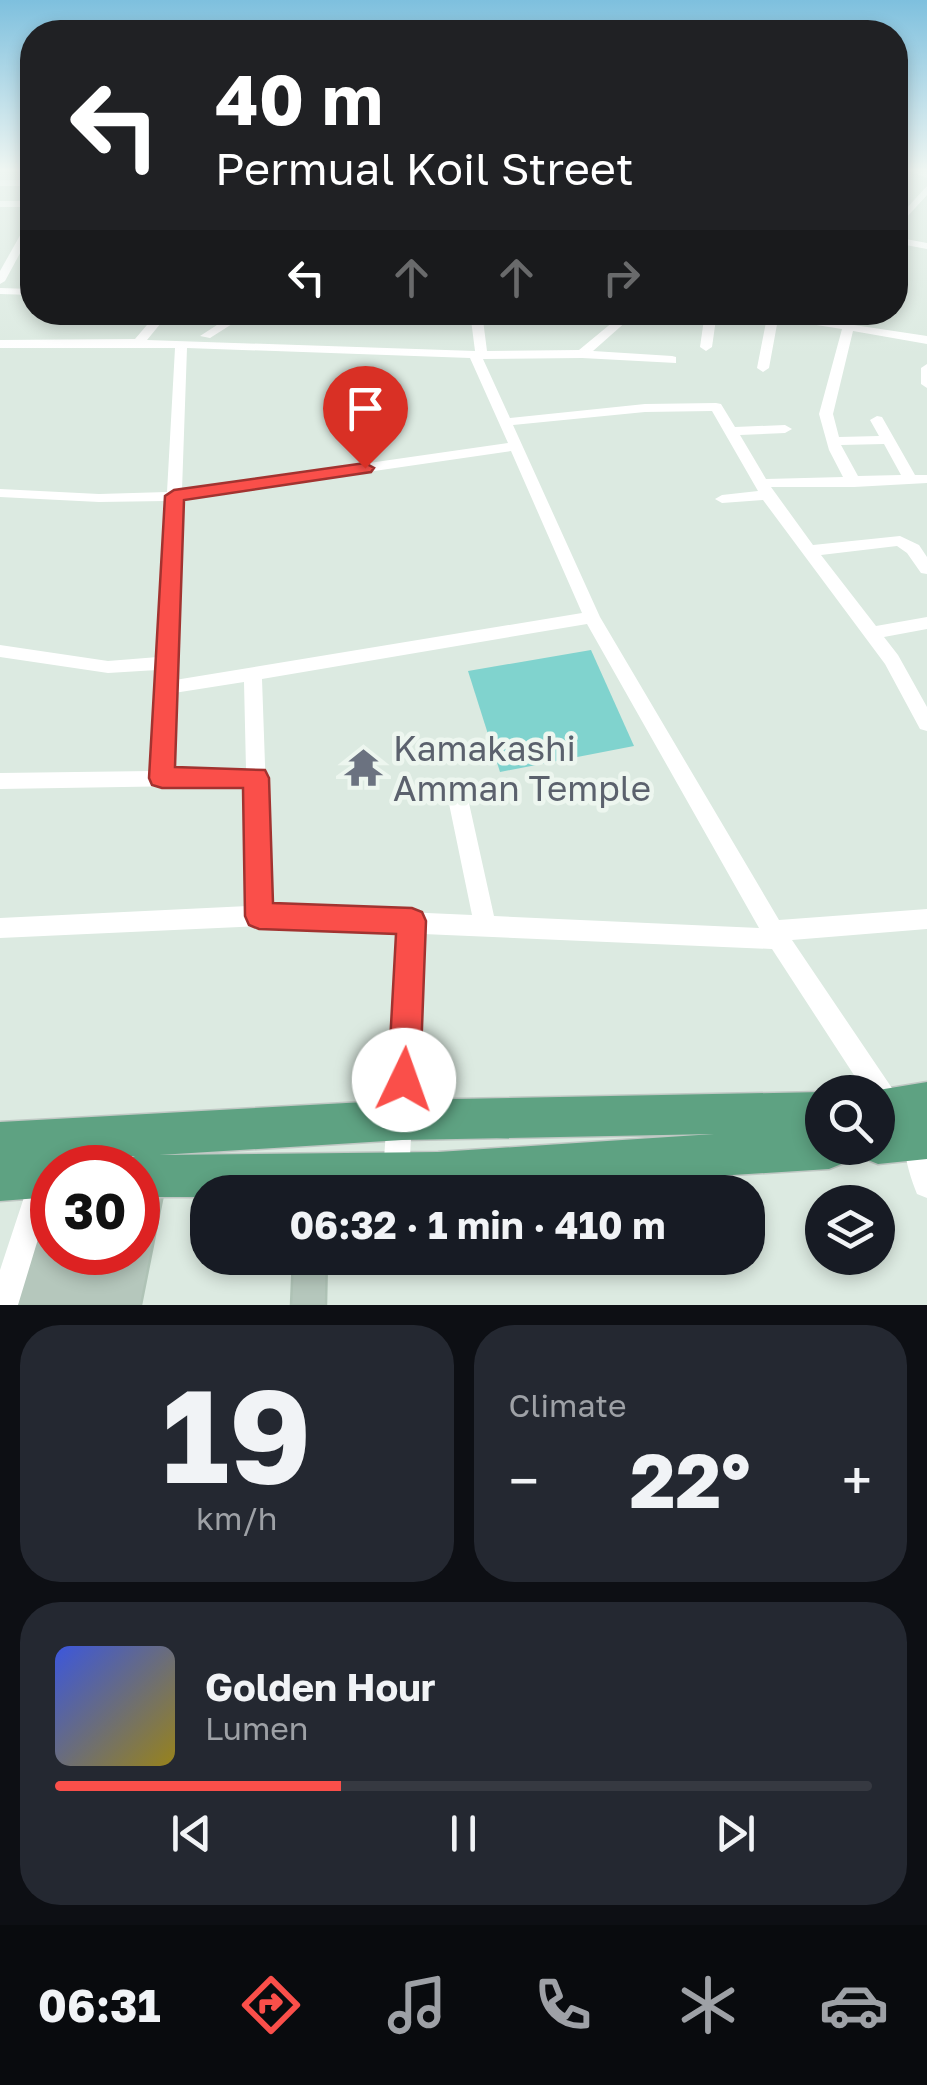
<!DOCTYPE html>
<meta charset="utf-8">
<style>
:root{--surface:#171b24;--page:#242831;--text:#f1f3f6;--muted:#9ea1a6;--line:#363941;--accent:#fa4f4a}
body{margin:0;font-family:"Golos Text",sans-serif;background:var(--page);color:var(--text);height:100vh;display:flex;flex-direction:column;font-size:38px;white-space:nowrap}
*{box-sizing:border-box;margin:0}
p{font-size:32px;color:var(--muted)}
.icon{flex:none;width:55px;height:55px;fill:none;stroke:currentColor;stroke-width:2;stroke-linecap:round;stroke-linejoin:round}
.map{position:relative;height:1305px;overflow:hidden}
.details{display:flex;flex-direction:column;gap:20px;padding:20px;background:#0d0f14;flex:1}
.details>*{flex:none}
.hud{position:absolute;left:20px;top:20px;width:888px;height:305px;border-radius:40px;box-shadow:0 5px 15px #0003;background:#202124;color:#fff;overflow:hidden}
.buttons{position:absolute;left:805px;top:1075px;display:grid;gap:20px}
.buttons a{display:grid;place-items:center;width:90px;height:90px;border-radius:50%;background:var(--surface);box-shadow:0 5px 15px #0003;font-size:50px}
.speed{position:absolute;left:30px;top:1145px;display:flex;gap:20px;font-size:50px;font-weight:700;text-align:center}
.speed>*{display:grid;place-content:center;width:130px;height:130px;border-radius:50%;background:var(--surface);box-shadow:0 5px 15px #0003;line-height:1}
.speed .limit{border:15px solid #d22;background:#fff;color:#111}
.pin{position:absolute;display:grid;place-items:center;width:85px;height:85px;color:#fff;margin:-102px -42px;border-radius:50% 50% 50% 0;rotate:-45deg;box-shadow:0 0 10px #0007}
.pin .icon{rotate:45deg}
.me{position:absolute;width:110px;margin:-55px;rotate:3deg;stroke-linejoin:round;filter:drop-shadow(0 0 8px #0008)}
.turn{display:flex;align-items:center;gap:35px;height:210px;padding:0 30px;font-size:45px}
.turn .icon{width:130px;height:130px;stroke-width:2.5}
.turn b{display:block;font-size:70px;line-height:85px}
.lanes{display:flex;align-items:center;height:95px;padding:0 30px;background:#0003;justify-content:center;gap:50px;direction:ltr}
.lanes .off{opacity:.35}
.big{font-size:75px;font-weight:700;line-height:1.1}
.details .card{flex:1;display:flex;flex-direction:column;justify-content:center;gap:15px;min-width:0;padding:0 35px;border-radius:40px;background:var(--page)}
.details .dial{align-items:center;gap:0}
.dial b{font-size:130px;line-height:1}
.song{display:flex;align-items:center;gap:30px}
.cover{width:120px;height:120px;border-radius:15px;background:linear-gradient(135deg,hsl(230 70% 55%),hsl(50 70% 35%))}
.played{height:10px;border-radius:5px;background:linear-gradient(90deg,var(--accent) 35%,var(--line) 35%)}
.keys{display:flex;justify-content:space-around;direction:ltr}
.heat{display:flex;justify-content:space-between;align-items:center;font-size:55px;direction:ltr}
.details .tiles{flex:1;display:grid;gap:20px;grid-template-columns:1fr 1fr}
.card:last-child{grid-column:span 2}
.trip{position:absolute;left:190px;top:1175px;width:575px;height:100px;border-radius:40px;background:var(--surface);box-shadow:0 5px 15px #0003;font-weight:700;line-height:100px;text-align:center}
.tabs{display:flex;height:160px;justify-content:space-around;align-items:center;background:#090b0e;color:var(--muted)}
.tabs .icon{width:70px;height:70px}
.tabs .on{color:var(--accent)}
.tabs b{font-size:45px;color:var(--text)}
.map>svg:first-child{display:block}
.water{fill:#80d3ce}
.building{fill:#b5c7bc;stroke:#afc3b6;stroke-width:2.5}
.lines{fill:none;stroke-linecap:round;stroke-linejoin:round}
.primary-casing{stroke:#c0c8c4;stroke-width:3}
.street{fill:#fff;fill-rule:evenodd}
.primary{fill:#5ea282;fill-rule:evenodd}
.route{fill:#fa4f4a;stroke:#a23330;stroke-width:2.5}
.labels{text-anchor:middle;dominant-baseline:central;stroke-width:9;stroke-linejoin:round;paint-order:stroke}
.worship-label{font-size:35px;fill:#5b616d;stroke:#edf6ef;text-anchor:start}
</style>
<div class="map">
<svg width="927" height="1305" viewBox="0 0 927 1305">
<rect width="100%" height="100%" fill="#dceae1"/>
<!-- water -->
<path class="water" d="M591 650 634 746 500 772 468 671Z"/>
<!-- building -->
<path class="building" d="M166 1180 141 1305H11L52 1183V1252H138V1181Z
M293 1258H327L326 1305H291Z"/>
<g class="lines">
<defs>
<path id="primary" d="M927 1082V1159L878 1164 863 1158 859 1148H878V1092H866Z
M822 1092V1148H850L844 1163 829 1169 464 1192H208V1197H138V1168H120L123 1161 135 1156 65 1160 70 1168H52V1197L0 1201V1122L402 1100ZM714 1134 438 1152 159 1155 402 1140Z"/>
</defs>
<!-- primary casing -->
<use href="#primary" class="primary-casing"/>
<!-- street -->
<path class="street" d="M913 171 927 172V178L914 173Z
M0 180H32V186H0Z
M927 186V195L895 230V221Z
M0 201H32V207H0Z
M32 220V231L5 281 0 284V271L27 223Z
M895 237 927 243V249L895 243Z
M0 288 32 289V295L0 294Z
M158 312H170L147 340 475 351 470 312H482L487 351 579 350 625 312H637L593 351 672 356 676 357V363L582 358 483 359 510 418 645 404 716 403 721 404 735 427 785 425 792 429 785 433 740 435 766 479 843 477 829 450 819 414 842 329 778 319 769 368 763 372 757 368 767 317 755 312H783L843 323 846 312H858L854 325 927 336V344L853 331 833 414 839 437 879 436 870 420 877 416 882 417 915 475H927V483L854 487H771L813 545 900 536 919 545 927 557V574L921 573 907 553 897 546 821 555 876 626 927 617V629L884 637 898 655 927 707V731L920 729 885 664 763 500 722 503 715 499 722 495 758 491 712 411 645 412 513 425 600 617 779 920 927 909V929L792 940 900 1100 904 1109 900 1118 891 1122C876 1116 878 1107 878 1092H865L772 949 423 934 409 1173 406 1183 396 1186 386 1183 383 1173 400 933 259 926 0 938V918L248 906 246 785 0 789V773L152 771 157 670 108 673 0 657V645L108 661 158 657 166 501 99 502 0 497V489L99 494 167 492 175 348H0V340L135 339ZM187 348 470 358 508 443 182 490ZM884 444 901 475 858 476 841 445ZM511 451 582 613 175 680 181 499ZM587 624 759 928 494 916 467 794 464 788 457 786 450 788 447 794 472 915 270 906 262 679ZM244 682 246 769 171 770 174 693Z
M237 312H251L210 338 200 336Z
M705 312H717L712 347 706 351 700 347Z
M927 364V388L921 384V368Z
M917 1127 927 1132V1198L917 1194C910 1176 900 1148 908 1131Z
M44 1163 54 1168 52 1193 18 1305H0V1270L34 1167Z"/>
<!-- primary -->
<use href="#primary" class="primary"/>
</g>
<!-- sky -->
<linearGradient id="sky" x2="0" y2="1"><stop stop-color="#7ec0de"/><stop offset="0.48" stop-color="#eff6f2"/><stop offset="1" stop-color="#eff6f2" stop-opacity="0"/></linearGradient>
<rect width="927" height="354" fill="url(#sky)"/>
<!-- route -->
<path class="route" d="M365 463 374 468 371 472 184 500 175 767 265 770 269 778 273 903 412 908 422 912 426 921 420 1080 416 1092 404 1097 392 1092 388 1080 396 934 259 929 249 925 245 916 243 788H162L152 785 149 778 165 496 174 490Z"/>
<!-- icons -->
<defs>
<symbol id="temple-bare" viewBox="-9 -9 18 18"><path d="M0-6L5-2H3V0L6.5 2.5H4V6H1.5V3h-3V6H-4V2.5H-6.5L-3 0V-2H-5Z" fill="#6b7280" stroke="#edf6ef" stroke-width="2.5" paint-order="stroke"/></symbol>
</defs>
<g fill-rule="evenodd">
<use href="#temple-bare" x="336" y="740" width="55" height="55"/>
</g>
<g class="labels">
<!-- worship labels -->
<g class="worship-label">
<text x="393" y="748">Kamakashi<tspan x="393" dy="40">Amman Temple</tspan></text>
</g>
</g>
</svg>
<div class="buttons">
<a><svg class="icon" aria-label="search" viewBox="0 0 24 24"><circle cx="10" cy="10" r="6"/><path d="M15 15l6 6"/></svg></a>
<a><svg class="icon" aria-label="layers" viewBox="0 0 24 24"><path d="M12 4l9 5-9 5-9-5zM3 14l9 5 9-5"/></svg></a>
</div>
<div class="speed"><div class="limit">30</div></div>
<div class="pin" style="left:365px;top:468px;background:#d93025"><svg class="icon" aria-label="arrive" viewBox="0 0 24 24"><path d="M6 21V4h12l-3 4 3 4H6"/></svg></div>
<svg class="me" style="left:404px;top:1080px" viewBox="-20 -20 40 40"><circle r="19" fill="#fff"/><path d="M0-13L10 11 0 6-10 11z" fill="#fa4f4a"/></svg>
<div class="trip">06:32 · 1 min · 410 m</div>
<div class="hud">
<div class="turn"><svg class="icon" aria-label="left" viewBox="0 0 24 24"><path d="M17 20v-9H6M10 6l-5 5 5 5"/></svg><div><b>40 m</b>Permual Koil Street</div></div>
<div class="lanes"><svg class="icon" aria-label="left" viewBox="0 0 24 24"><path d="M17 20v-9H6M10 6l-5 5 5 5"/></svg><svg class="icon off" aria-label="ahead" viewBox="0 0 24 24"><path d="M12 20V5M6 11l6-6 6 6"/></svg><svg class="icon off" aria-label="ahead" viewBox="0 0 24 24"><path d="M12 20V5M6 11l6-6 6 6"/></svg><svg class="icon off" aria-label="right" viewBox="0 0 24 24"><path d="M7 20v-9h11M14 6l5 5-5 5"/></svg></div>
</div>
</div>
<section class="details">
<div class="tiles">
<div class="card dial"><b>19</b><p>km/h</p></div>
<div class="card"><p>Climate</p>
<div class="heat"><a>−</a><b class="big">22°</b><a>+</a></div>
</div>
<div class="card">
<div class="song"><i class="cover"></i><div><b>Golden Hour</b><p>Lumen</p></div></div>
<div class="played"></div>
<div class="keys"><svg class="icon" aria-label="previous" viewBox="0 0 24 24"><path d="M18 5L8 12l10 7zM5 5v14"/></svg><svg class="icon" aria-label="pause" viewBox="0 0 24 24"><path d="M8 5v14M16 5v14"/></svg><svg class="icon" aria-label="next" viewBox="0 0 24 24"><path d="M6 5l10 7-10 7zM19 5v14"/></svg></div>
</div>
</div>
</section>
<nav class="tabs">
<b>06:31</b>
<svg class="icon on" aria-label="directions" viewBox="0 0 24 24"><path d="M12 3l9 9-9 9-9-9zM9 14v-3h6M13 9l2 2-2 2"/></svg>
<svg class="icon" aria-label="music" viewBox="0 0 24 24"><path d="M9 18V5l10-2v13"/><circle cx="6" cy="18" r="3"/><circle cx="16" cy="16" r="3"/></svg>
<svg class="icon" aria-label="phone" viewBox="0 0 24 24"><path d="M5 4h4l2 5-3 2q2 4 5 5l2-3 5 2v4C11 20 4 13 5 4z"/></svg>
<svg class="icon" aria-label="climate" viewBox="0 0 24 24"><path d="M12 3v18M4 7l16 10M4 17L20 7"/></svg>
<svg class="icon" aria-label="car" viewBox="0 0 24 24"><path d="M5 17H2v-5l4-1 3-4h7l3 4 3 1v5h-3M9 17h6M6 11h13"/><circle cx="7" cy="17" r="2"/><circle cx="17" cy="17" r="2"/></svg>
</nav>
